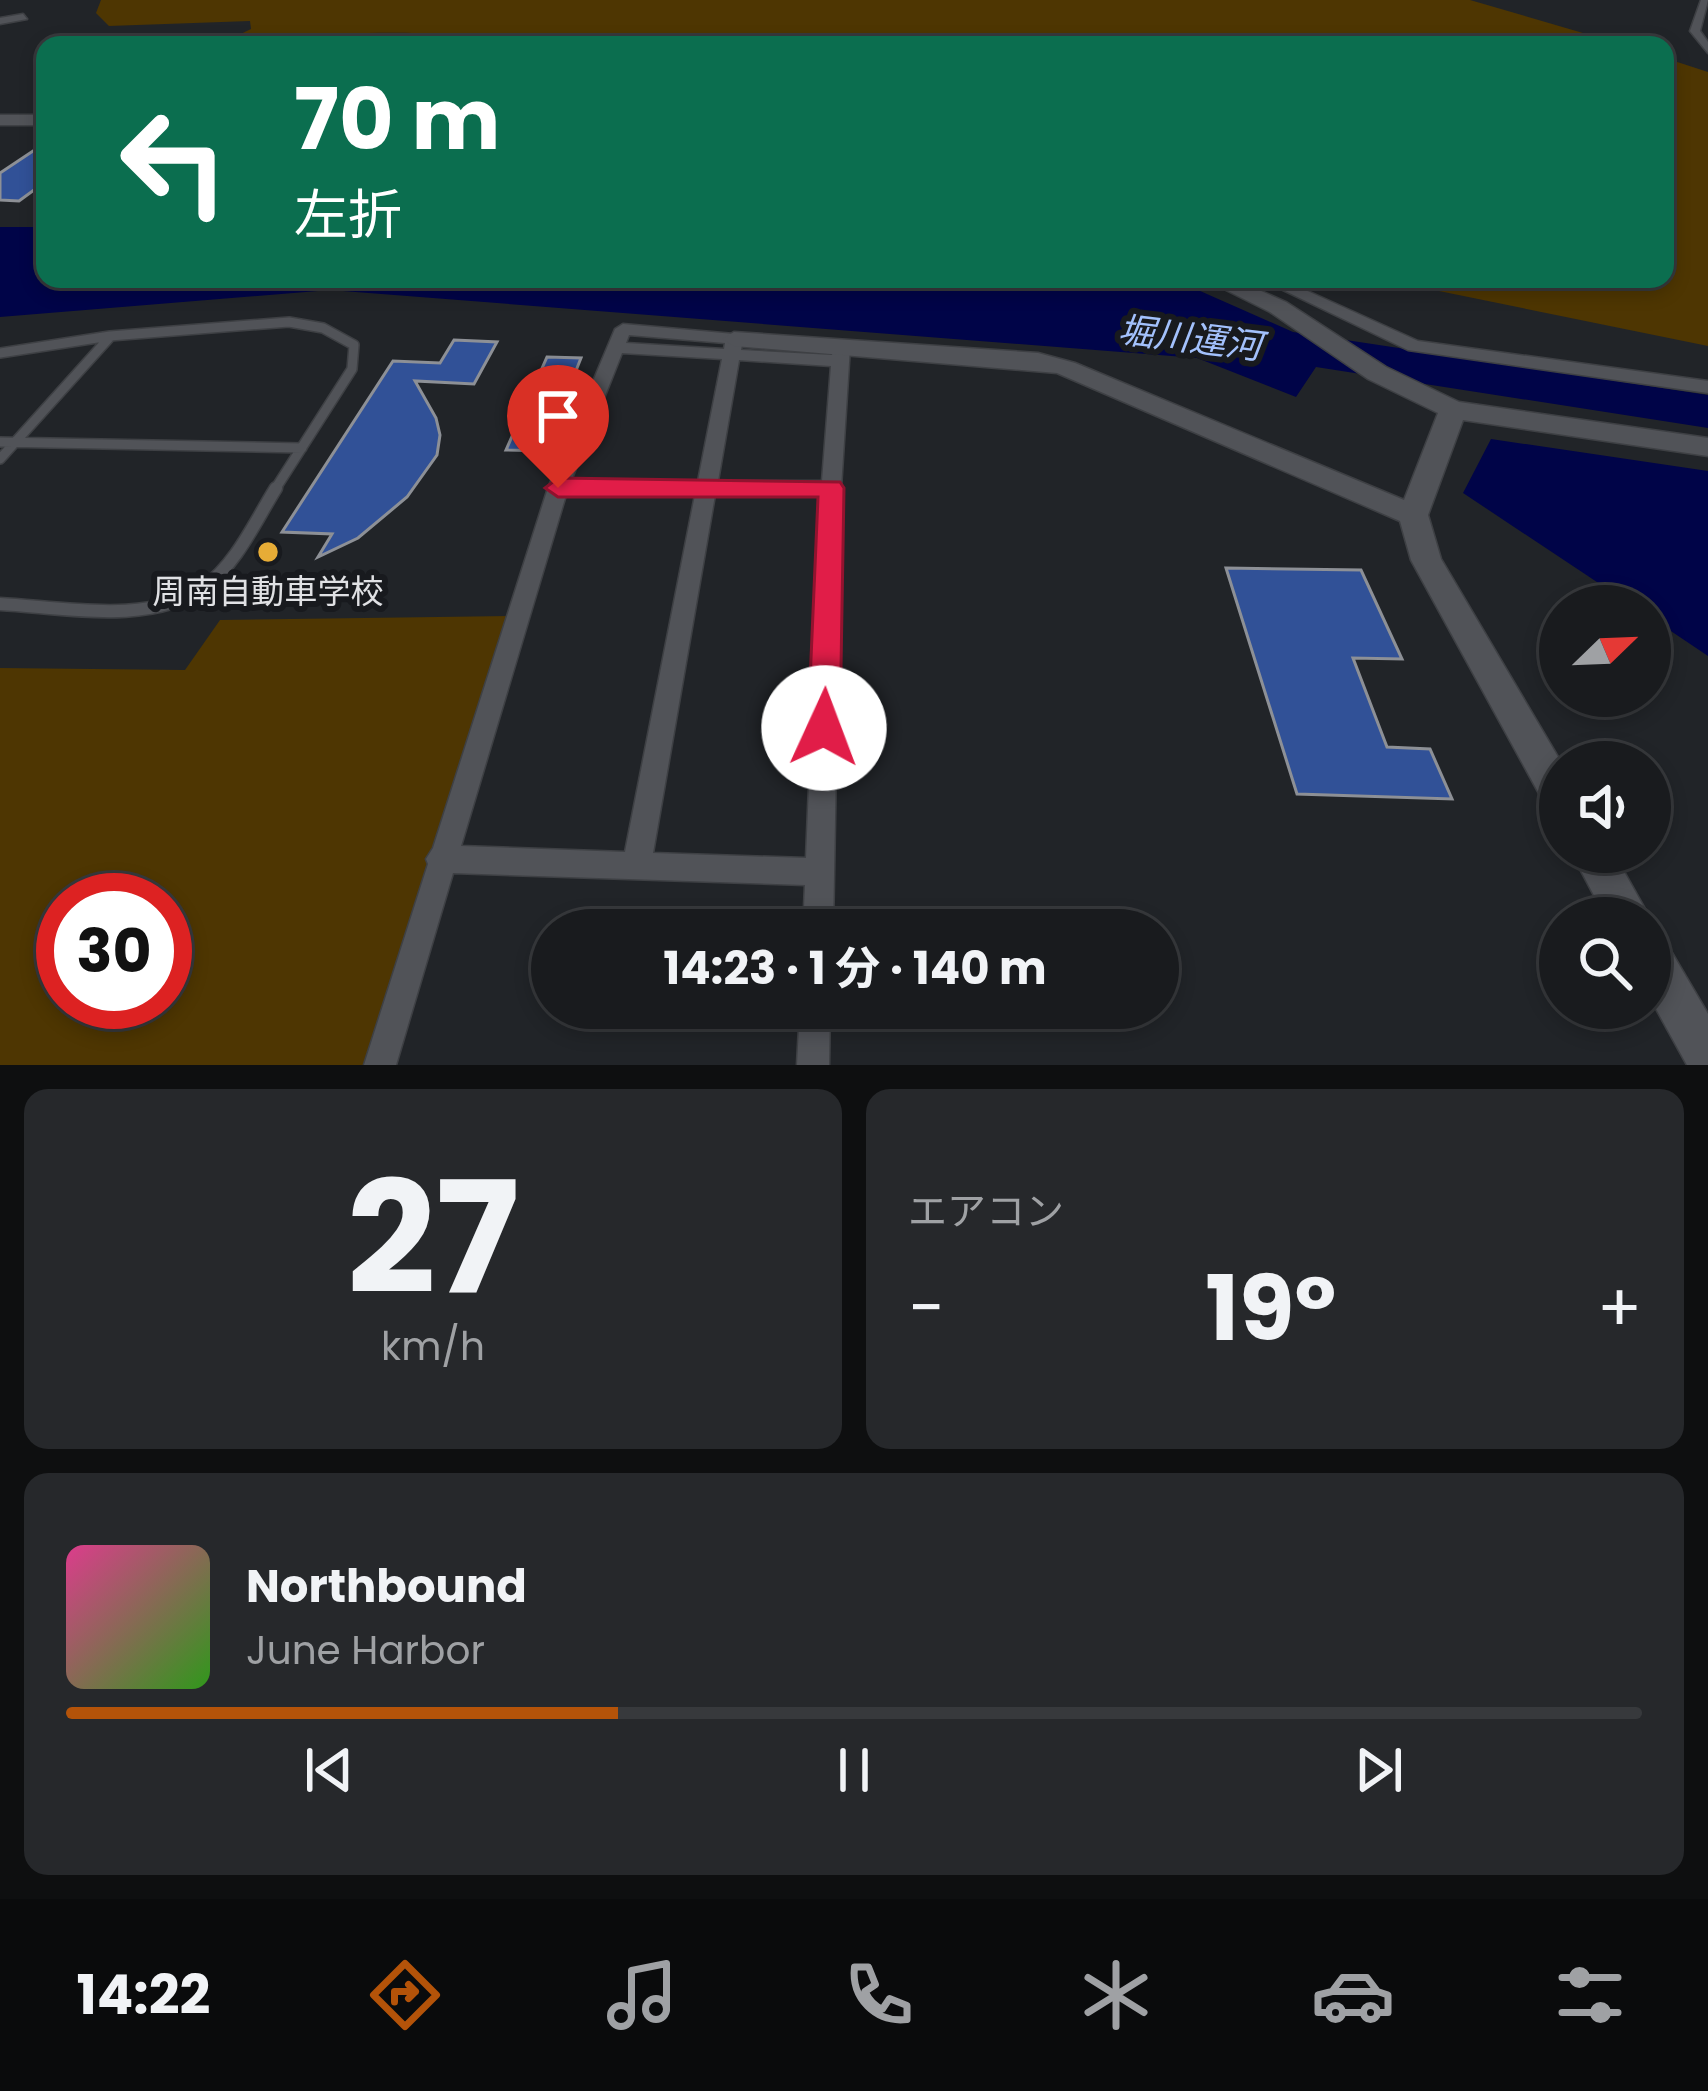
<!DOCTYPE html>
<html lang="ja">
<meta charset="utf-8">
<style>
:root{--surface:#191b1e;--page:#26282b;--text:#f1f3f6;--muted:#9fa1a4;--line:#37393c;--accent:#b45309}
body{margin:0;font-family:Poppins,"Noto Sans JP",sans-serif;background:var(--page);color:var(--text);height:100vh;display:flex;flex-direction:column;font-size:45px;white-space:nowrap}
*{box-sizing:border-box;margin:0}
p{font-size:39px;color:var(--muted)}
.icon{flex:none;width:66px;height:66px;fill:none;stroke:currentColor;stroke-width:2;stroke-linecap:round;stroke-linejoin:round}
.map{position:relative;height:1065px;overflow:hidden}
.drawer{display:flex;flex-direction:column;gap:24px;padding:24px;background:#0e0f10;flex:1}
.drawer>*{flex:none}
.guide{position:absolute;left:36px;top:36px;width:1638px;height:252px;border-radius:24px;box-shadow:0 6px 18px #0003,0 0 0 3px var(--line);background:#0b6e4f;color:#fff;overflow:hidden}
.needle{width:78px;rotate:67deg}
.tools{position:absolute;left:1539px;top:585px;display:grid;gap:24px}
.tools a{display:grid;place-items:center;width:132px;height:132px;border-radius:50%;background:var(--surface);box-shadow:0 6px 18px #0003,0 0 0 3px var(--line);font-size:60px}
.speed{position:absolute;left:36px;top:873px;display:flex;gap:24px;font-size:60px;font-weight:700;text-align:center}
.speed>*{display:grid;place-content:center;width:156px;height:156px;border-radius:50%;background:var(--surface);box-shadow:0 6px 18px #0003,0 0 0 3px var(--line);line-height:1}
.speed .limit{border:18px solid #d22;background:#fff;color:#111}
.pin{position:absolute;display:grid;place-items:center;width:102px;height:102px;color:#fff;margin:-123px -51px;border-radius:50% 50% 50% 0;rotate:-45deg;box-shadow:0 0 12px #0007}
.pin .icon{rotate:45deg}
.me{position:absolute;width:132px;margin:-66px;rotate:2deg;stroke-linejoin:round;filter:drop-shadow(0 0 9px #0008)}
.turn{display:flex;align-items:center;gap:42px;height:252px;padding:0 60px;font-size:54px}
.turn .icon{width:156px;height:156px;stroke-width:2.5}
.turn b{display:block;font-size:84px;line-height:102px}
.big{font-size:90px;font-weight:700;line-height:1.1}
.drawer .tile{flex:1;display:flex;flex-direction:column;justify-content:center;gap:18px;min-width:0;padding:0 42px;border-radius:24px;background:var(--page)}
.drawer .dial{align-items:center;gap:0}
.dial b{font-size:156px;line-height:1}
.song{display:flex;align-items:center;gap:36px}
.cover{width:144px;height:144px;border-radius:18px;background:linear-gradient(135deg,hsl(330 70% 55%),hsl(110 70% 35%))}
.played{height:12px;border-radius:6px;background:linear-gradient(90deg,var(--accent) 35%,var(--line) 35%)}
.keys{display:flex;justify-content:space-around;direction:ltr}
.heat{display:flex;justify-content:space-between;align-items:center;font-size:66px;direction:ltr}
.drawer .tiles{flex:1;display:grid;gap:24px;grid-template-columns:1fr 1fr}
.tile:last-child{grid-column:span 2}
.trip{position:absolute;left:531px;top:909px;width:648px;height:120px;border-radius:60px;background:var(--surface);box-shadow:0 6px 18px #0003,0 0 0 3px var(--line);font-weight:700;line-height:120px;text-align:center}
.tab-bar{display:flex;height:192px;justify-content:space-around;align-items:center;background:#0a0b0c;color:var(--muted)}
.tab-bar .icon{width:84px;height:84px}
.tab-bar .selected{color:var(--accent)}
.tab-bar b{font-size:54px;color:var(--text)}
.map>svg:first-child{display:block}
.green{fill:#4e3602;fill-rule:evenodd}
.water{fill:#000448}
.building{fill:#315197;stroke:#8d9096;stroke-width:3}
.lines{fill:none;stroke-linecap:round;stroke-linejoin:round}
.lane-far1-casing{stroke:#3e4044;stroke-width:12}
.lane-casing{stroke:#3e4044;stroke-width:15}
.street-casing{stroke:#3e4044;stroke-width:3}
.secondary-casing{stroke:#3e4044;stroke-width:3}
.lane-far1{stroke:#515358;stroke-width:9}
.lane{stroke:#515358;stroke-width:12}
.street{fill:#515358;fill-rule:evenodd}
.secondary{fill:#515358;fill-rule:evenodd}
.route{fill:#e11d48;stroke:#92132f;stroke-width:3}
.poi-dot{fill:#e7ac36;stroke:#181a1e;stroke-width:4.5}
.labels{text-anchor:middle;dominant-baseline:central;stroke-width:12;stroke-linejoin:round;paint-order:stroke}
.poi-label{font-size:33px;fill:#e0e1e4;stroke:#181a1e}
.water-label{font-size:36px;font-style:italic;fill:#a3c1fc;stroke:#181a1e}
</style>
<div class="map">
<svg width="1708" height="1065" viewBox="0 0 1708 1065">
<rect width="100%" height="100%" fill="#212428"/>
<!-- green -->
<path class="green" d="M101 0H1470L1624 45H498C454 33 414 32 368 33L355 45H218L251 29 250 21 109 26 96 13Z
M1665 58 1708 72V346L1380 279H1665Z
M515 616 380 1065H0V668L185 670 220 620ZM63 900H165V1002H63Z"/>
<!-- water -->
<path class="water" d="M0 227H45V279H1173L1293 332 1708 395V428L1316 367 1296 397 1197 358 330 290 0 317Z
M1491 439 1708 471V656L1650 617V606H1633L1463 493Z"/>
<!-- building -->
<path class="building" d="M45 143V182L19 201 0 200V173Z
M454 340 497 342 474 384 415 381 436 418 440 435 437 455 407 497 358 538 318 557 332 534 282 532 393 361 440 363Z
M547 357 581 358 544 451 506 450Z
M1226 568 1361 570 1402 659 1353 658 1387 747 1430 749 1452 799 1297 794Z"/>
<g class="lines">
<defs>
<path id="lane-far1" d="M0 353 110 336 289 322 323 328 354 345 352 369 274 491
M0 442 302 448
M0 459 110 337"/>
<path id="lane" d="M0 604C61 607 150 626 204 587 236 565 256 520 276 488"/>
<path id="street" d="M1701 0H1708L1700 31 1708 42V53L1690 31Z
M23 14 27 19 0 24V18Z
M1260 279H1281L1418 341 1708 381V393L1408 350Z
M623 324 734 334 743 339 741 350 832 355 835 343 841 342 850 347 841 488 833 930H803L805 885 453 873 396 1065H364L428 864 426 859 433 848 548 488 615 329ZM629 335 725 343 724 349 626 343ZM622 353 722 359 698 481H571ZM739 360 831 366 822 481H718ZM566 495H695L625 852 461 846ZM715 495H821L806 858 653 853Z
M800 1008H830L829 1065H797Z"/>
<path id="secondary" d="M0 115H45V125H0Z
M1204 279H1234L1286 302 1386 367 1459 402 1708 438V456L1463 420 1428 515 1441 559 1561 762 1560 813 1547 808 1411 560 1400 521 1057 373 734 346 722 339 734 332 1038 353 1075 363 1404 500 1438 413 1368 379 1270 312Z
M1571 852H1613L1650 918H1606Z
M1650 935 1665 941 1708 1014V1065H1687L1650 998Z"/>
</defs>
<!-- lane-far1 casing -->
<use href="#lane-far1" class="lane-far1-casing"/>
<!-- lane casing -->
<use href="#lane" class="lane-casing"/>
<!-- street casing -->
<use href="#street" class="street-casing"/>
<!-- secondary casing -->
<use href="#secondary" class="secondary-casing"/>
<!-- lane-far1 -->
<use href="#lane-far1" class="lane-far1"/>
<!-- lane -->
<use href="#lane" class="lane"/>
<!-- street -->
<use href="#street" class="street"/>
<!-- secondary -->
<use href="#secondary" class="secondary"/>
</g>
<!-- route -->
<path class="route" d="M558 478 840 482 844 488 840 728 835 738 824 742 812 738 808 728 818 497H558L545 488Z"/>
<!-- markers -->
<circle class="poi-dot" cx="268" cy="552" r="12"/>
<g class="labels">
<!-- poi labels -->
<g class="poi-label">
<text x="268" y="591">周南自動車学校</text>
</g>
<!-- water labels -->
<g class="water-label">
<text transform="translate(1190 338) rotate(7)">堀川運河</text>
</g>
</g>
</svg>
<div class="tools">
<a><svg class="needle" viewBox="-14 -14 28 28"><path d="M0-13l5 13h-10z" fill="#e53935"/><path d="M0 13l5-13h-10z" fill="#9fa1a4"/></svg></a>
<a><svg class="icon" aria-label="sound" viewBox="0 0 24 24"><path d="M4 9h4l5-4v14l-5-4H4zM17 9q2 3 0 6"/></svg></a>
<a><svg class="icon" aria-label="search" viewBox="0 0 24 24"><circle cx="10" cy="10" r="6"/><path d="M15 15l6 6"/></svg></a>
</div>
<div class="speed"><div class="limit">30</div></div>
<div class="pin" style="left:558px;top:488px;background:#d93025"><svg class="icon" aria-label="arrive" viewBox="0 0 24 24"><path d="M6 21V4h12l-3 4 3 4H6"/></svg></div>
<svg class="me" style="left:824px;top:728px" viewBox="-20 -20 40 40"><circle r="19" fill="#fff"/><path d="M0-13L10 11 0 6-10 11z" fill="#e11d48"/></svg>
<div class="trip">14:23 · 1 分 · 140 m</div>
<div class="guide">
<div class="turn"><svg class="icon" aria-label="left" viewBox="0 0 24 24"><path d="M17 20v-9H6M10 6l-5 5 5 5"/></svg><div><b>70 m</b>左折</div></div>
</div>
</div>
<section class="drawer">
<div class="tiles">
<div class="tile dial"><b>27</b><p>km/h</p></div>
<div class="tile"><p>エアコン</p>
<div class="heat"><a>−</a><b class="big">19°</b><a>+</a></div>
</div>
<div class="tile">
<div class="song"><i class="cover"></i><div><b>Northbound</b><p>June Harbor</p></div></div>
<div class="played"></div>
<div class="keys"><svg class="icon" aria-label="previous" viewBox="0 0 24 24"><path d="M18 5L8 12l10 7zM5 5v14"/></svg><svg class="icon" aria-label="pause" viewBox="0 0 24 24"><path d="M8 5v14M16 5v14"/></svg><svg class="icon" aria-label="next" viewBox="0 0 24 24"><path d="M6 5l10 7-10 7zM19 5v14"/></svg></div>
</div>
</div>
</section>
<nav class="tab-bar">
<b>14:22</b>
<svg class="icon selected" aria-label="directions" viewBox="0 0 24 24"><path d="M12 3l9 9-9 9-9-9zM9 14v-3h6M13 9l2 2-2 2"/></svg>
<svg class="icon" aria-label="music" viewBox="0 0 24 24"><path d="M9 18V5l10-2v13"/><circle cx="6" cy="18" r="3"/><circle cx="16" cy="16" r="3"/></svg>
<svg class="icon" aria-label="phone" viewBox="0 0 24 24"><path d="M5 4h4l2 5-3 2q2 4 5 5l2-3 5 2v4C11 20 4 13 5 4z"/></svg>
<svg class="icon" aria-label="climate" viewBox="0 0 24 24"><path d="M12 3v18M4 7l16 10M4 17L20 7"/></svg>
<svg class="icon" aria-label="car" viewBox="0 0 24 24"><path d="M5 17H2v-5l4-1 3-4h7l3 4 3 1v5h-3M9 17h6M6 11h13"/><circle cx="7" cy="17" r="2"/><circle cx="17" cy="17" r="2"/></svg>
<svg class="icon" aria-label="filters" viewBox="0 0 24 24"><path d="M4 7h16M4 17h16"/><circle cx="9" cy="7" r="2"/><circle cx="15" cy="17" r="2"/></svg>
</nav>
